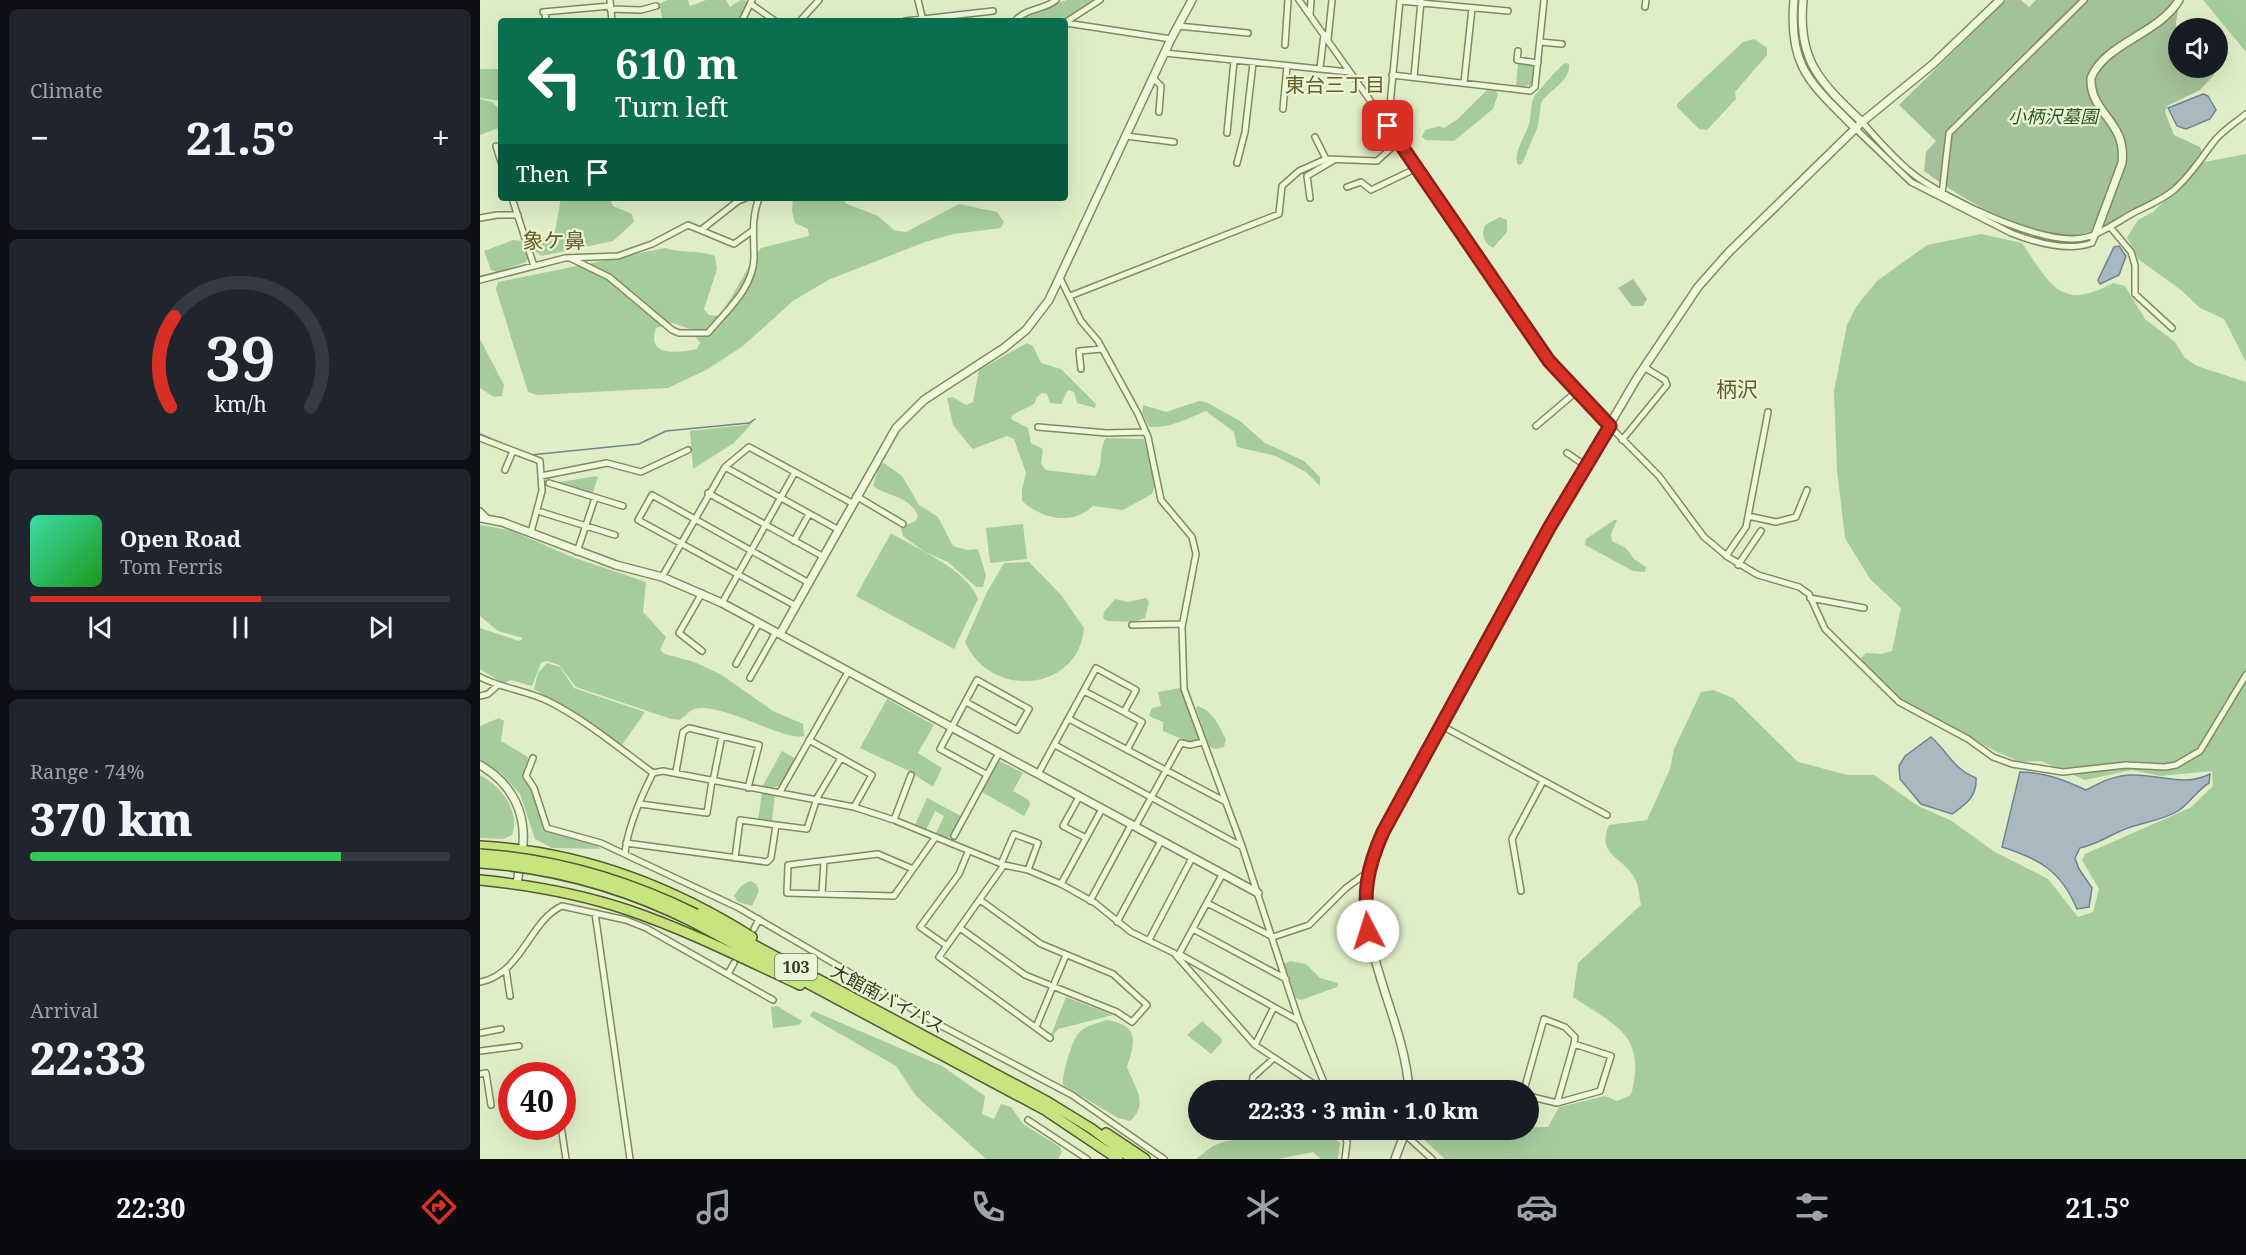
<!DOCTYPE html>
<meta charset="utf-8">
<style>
:root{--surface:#171b24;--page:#20242c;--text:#f1f3f6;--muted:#9ea1a6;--line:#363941;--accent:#d93025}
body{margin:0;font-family:"Noto Serif","Noto Sans JP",serif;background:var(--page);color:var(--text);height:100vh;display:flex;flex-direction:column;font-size:22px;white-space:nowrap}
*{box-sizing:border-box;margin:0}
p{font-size:20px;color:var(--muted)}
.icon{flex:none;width:33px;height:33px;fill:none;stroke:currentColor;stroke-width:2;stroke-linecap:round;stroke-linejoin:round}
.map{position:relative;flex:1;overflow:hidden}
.panel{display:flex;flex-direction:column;gap:9px;padding:9px;background:#0d0f14;width:480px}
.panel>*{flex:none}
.hud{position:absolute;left:18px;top:18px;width:570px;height:183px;border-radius:6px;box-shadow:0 6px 24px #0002;background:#0b6e4f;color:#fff;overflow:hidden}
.tools{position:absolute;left:1688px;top:18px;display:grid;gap:12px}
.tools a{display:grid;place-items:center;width:60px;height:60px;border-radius:50%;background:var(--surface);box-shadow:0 6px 24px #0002;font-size:30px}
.speed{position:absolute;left:18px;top:1062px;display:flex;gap:12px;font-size:30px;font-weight:700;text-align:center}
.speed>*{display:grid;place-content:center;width:78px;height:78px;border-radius:50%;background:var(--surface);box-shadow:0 6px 24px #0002;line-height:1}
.speed .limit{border:9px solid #d22;background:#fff;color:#111}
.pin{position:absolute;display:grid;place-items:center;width:51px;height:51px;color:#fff;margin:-26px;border-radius:12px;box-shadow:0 3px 9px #0006}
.me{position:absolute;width:66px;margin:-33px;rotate:355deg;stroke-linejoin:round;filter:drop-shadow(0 0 4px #0008)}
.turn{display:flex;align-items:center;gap:21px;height:126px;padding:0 18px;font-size:27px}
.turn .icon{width:78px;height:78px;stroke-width:2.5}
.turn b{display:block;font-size:42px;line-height:51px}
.then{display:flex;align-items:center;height:57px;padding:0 18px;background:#0003;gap:12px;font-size:22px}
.big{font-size:45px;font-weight:800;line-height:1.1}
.panel .tile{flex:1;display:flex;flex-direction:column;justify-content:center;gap:9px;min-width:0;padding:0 21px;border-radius:9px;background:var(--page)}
.panel .dial{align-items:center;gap:0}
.dial svg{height:156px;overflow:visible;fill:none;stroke:var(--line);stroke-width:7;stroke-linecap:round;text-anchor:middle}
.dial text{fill:var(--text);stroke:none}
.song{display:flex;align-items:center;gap:18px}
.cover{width:72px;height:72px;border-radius:9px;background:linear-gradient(135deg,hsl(160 70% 55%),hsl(120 70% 35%))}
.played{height:6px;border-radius:3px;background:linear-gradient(90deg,var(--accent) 55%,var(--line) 55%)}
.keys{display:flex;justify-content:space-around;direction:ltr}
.heat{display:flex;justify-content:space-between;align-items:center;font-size:33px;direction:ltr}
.charge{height:9px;border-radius:4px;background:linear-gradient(90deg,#34c759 74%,var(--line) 0)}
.trip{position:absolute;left:708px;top:1080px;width:351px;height:60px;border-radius:30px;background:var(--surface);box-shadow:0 6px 24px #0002;font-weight:800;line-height:60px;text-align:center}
.tab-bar{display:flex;height:96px;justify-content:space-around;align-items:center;background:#090b0e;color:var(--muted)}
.tab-bar .icon{width:42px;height:42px}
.tab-bar .selected{color:var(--accent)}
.tab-bar b{font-size:27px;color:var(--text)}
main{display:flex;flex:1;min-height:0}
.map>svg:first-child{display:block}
.green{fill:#a6cc9c;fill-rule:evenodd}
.cemetery{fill:#a3c19a}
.water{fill:#a9b9c2;stroke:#6f8390;stroke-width:1.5}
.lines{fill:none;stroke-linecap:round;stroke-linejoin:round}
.stream{stroke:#6f8390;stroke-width:1.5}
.minor-casing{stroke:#818a5d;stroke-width:8}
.tertiary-casing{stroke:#818a5d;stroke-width:10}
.trunk-casing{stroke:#535831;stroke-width:12}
.minor{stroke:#eef8db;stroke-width:5}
.tertiary{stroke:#eef8db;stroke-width:7}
.trunk{stroke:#c8e47f;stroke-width:9}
.trunk-bridge-casing{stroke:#535831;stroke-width:12;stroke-linecap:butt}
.trunk-bridge{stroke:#c8e47f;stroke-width:9}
.route-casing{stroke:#8d1f18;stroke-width:15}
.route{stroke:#d93025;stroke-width:10}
.labels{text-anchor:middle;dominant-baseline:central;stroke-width:4.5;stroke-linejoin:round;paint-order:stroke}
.shield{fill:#eaf5d7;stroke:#6c7257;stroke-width:1.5}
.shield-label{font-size:16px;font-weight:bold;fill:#363a20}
.park-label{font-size:18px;font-style:italic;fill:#2b5627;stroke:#eaf5d7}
.street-label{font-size:18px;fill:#363a20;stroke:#eaf5d7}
.neighbourhood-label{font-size:20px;fill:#665d21;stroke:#eaf5d7}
.quarter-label{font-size:21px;fill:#665d21;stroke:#eaf5d7}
</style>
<main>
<section class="panel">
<div class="tile"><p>Climate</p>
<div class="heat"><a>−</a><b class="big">21.5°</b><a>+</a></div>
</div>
<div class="tile dial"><svg viewBox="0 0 100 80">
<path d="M14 69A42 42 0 1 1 86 69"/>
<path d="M14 69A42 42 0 0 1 16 23" stroke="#d93025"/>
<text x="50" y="56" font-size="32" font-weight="700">39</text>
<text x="50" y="72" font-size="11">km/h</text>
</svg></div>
<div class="tile">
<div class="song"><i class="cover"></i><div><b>Open Road</b><p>Tom Ferris</p></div></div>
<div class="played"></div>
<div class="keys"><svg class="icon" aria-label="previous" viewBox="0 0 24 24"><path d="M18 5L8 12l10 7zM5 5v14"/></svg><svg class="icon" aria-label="pause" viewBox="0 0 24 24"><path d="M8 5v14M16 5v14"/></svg><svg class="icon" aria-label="next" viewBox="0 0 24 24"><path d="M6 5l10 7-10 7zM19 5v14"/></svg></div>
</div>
<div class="tile"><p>Range · 74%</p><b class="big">370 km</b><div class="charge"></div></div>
<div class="tile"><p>Arrival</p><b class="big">22:33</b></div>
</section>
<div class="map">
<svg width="1766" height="1159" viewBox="0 0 1766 1159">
<rect width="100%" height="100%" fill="#e0eec8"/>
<!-- green -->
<path class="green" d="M187 0H208L210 6 226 0H246L250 7 261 0 269 1 258 21H183L179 4Z
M587 0H616L585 21H538L551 11Z
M1723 0H1766V52Z
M1274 39 1287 48V55L1255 92 1256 99 1227 130 1219 129 1197 107V104L1263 42Z
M1038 63 1056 65 1054 85 1036 87Z
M1085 63 1089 64C1091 82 1069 89 1061 103L1058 126 1042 164 1038 165C1032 153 1047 134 1050 121 1051 113 1051 104 1054 97 1057 92 1081 65 1085 63Z
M0 69H21V101L0 98Z
M1007 90 1016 91 1018 94 1013 109 974 141 946 140 942 137 945 130 959 126 964 128 978 119Z
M0 99 12 102 21 111V127L0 135Z
M1766 154V362L1744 319 1720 308 1701 290 1658 259 1647 237 1658 220 1673 212 1724 162Z
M81 198H130L133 206 152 214 154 222 133 241 61 256 53 249 54 243 75 231Z
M313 198H362L367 204 398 216 414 230 426 232 479 204 517 212 524 222 521 228 474 234 445 242 348 280 313 301 263 346 228 369 188 388 57 395 48 392 16 289 18 282 185 248C201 254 218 249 235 256L237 269 224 309 229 315 239 316C255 294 265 270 281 248L329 236 328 229 315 223 312 211ZM193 323 210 329 220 343 217 349C198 353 166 357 176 328Z
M1020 217 1027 220V232L1013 248C1004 244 1001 234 1005 225Z
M1501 234 1542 243C1570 284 1580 312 1633 283L1645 286 1665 319 1695 342 1704 357 1717 366 1766 382V1159H965L941 1137 943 1130 1068 1127 1079 1107 1125 1096 1137 1101 1151 1095C1167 1035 1136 1026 1093 997L1098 963 1161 905C1159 897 1159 884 1154 877 1142 856 1116 855 1129 825L1167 820 1190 769 1194 749 1221 692 1233 690 1253 698 1318 762 1368 775H1394L1438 806 1470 820 1515 852 1568 879 1598 917 1613 912 1619 889 1602 860 1605 854 1710 808 1733 786 1732 771 1681 776 1652 770 1605 780 1561 761 1540 762 1515 751 1422 700 1380 659 1386 653 1401 654 1412 651 1421 608 1390 579 1365 538 1357 470 1354 391 1367 325 1376 307 1397 281 1447 245Z
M33 240 42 241 49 256 46 262 17 272 11 270 4 251Z
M0 339 24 385 22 396 14 397 0 388Z
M547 343 553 346 561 363 581 369 616 404 615 408 597 403 594 392 588 390 581 404 570 403 567 394 562 393 557 397 554 404 532 415 531 419 548 428 551 443 563 449 561 464 566 470 615 476C624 465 618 449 626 438L664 439 675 484 672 494 643 510 613 506C593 526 562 519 542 501V490L546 473 534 439 527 436 493 449 490 446 473 425 467 398 473 397 486 405 493 402 499 370Z
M719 401 726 402 760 421 785 443 824 461 840 477V486L826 472 796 456 757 447 754 432 726 411C706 419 691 428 669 427L662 413 663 405 686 412Z
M274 421 254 443 213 469 210 431 265 425Z
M404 463 422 476 439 505 458 517 473 546 487 550 498 549 506 575 503 587H496L468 562 445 552 423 536 421 527 436 521 438 516C430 496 409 497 393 486L399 466Z
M116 476 118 477 112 495 74 483Z
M1134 520H1137L1131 534 1132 541 1146 548 1154 559 1166 567 1165 572 1153 571 1105 545 1106 539Z
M543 524 547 559 510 563 506 528Z
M0 525 30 530 92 557 166 582 163 612 186 637 180 650 185 654 214 662 242 675 293 711 323 724 324 736C305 742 241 701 214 709 209 711 205 717 199 720L191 719 96 687 79 665 67 661 61 663 52 686 31 680 23 683 0 669V628L39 641 43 638 18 631 0 616Z
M411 533C438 550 487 569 498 599L474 649 376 596Z
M549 562 582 596 604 628C599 691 512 701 485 642L507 592 524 563Z
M666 598 669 602 665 618 654 622 627 621 623 618 624 612 635 599 648 602Z
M67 663 80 667 94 688 165 712 142 745 108 721 54 689 58 673Z
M700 688 719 740 709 742 683 731V722L669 716 672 708 681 706 678 692Z
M407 699 454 725 438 753 462 768 453 787 429 771 380 748Z
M718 706C734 712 738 725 746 739L744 747 736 749 729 747 716 708Z
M19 718 24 721 21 741 48 757 45 776 65 828 113 842 121 849 72 848 55 839 40 794 21 773 0 760V726Z
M302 751 316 759C306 777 306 791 282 787Z
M518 760 543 773 533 791 549 800 550 805 544 816 500 791Z
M0 775C20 785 41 811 32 835L23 839 0 838Z
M282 793 295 794 292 821 278 820Z
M447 798 481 816 467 841 455 835 464 816 455 811 446 830 435 825Z
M270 881 276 884 279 891 272 906 258 902 254 896 261 886Z
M810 961 826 964 840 978 858 983 857 987 821 1000 816 998 804 964Z
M586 997 633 1015 578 1029 573 1036 571 1035Z
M297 1006 322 1021 319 1025 293 1028 291 1007Z
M333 1011 462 1066 505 1096 502 1114 514 1119 521 1104 531 1107 543 1124 580 1147 582 1152 578 1159H506L436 1096 416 1066 341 1023 330 1016Z
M626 1020C659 1025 656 1040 647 1067 654 1087 670 1103 650 1121L638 1118 583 1085C582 1074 591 1045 597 1035 603 1026 616 1024 626 1020Z
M722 1021 741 1038 742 1042 731 1054 707 1035Z
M835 1130 850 1135 860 1143 858 1159H841L833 1152 798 1159H716L733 1146 746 1141Z"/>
<!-- cemetery -->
<path class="cemetery" d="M1526 0H1541L1549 7 1556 0H1700L1696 22 1698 68H1734V75L1720 90 1687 106 1685 112 1694 135 1720 147 1723 155 1674 208C1648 210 1626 227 1602 234 1558 246 1479 197 1444 171L1446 152 1456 141 1419 105Z
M1153 279 1167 299 1163 306H1152L1138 288Z"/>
<!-- water -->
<path class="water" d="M1723 94 1728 96 1736 110 1730 119 1706 129 1697 126 1688 108Z
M1639 246 1646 256 1639 275 1620 284 1618 280 1634 247Z
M1451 737C1469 753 1472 768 1496 778 1497 797 1486 804 1472 814L1441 804 1420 779 1419 766 1425 756Z
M1540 772C1565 772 1584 780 1606 790 1621 782 1637 774 1655 775 1681 775 1704 787 1730 774L1729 783C1716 791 1710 803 1698 811 1684 820 1663 822 1648 828 1629 835 1621 843 1600 848L1595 858 1599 869 1612 888 1609 907 1597 909C1581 871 1560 859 1522 847Z"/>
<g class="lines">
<!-- stream -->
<path class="stream" d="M0 434 37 450
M50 455 159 444 186 431 269 423 275 419"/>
<defs>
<path id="minor" d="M130 0 132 21
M438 0 443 21
M819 0 984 233 1081 377 1179 476 1224 537 1248 557 1278 575 1319 587 1329 594 1345 629 1419 702 1488 739 1513 757 1532 764 1583 772 1646 765 1685 767 1696 765 1720 751 1766 675
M920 1 1028 11
M271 4 295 21
M1165 7 1166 0
M130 9 161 10 176 6
M63 12 130 6
M65 12 66 21
M830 15 831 0
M262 21 272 0
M320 21 339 0
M425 21 513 11
M535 21C547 7 565 10 576 0
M586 22 620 0
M586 23 691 39
M698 26 768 33
M848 39 852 0
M1060 42 1082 44
M805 45 808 0
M1038 51 1037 60 1058 63
M685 53 869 72
M840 68 844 34
M912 75 1050 91 1055 87 1064 0
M934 77 941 1
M673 78 681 86 679 112
M984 83 992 8
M803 109 807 66
M1382 122C1398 140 1414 159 1433 174 1465 199 1568 249 1607 237 1625 232 1638 221 1655 212 1669 205 1682 200 1694 190 1710 176 1720 160 1732 144 1740 132 1755 123 1766 114
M908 126 920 0
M1375 128 1431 182 1531 233C1554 242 1587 252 1612 243L1616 233
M747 133 754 61
M646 136 694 142
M835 137 846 159
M16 146 21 162
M757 163 765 132 773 63
M867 187 881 182 891 190 937 168
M1462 194 1469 133 1604 0
M32 198 54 266
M830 198 827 176 854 160
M0 218 17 215H38
M1631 228 1651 252 1655 265V294L1692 328
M221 230 258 201 266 198
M90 258 129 277 192 330 199 333H228C246 311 273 289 274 258 274 236 271 219 279 198
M580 278 601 321 618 341 658 414 668 437 681 500 712 537 716 554 702 627 704 689 762 846 819 1021 847 1090
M0 280 85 258 138 256 172 244 208 225 254 244 272 231
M590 296 799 214 802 186 819 171 846 159 897 161 919 141
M601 369 599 351 622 349
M1056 426 1096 392
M558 427 627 433 666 432
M0 438 60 461 61 476
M1142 440 1187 385 1185 380 1164 367
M1087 453 1106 466
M245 467 359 530
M25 470 33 451
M69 483 143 506
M228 493 344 557
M376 496 423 524
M0 511 7 518
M61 512 135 535
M1268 516 1296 522 1316 517 1327 490
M51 532 62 491 61 476 127 463 161 472 208 450
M314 541 329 514
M97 552 115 498
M1246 556 1266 527 1288 412
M1258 565 1281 531
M182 577 245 467 269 447 372 503
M222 593 199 633 222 651
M1330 598 1384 608
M242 603 315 472
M316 606 158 520 172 495 329 583
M652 625 702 624
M256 664 279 623
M0 677C22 689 47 690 70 702 107 721 139 748 173 773
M270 678 296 632
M604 691 644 712
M0 696 8 694 17 686
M486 702 537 730 549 709 497 680 460 749 506 774
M589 719 744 801
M962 726 1127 815
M329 740 392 775 374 807
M575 745 761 846
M53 758 46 776 54 788 67 828 121 843 259 908 456 1023 592 1095 684 1159
M196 772 203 732 209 728 279 745 268 788
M558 774 616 668 656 690 644 712 662 722 647 750
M233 781 242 736
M300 792 368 672
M599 797 583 826 606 838
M160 804 227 813 232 781
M414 820 431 775
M655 827 701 743 710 745 723 742
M474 836 519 753
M146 843 287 862 291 858 296 825 327 829 337 798 361 758
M145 854C147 828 161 797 173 773L183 771 374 807 414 820 524 865 548 870 581 884 615 903 651 932 694 953 775 1045 843 1090
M255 858 260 820 296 825
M521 864 534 834 558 843 548 870
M524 865 459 957 570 1038
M433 869 398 854 308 865 307 893 414 896 455 838
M742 875 699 954 819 1021
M581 884 622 809
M1041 891 1032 839 1063 781
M342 894 344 861
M610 901 651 825
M727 903 793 937 829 925 866 888 888 872
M115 913 150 1159
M637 922 681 841
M480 928 545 975 637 1012 652 1022 667 1005 633 974 561 944 500 900
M274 929 279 919
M713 929 806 979
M669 940 712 858
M467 946 440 927 479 874 488 852
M26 969 30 996
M248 974 254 963
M0 982C41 975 50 920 82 906L146 920 166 928 293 1000
M556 1027 586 955
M0 1033 21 1029
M775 1045 794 1007
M0 1051 39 1046
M0 1074 6 1073 11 1105
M771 1090 773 1077 794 1058
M986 1090C998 1085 1006 1082 1016 1090
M1044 1090 1064 1019 1085 1027 1095 1037 1094 1044 1131 1056 1120 1091 1077 1103 1048 1096
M1077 1103 1094 1044
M548 1120 607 1159
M81 1126 86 1159
M863 1130 867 1142 865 1159
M920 1130 952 1159"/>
<path id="tertiary" d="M1314 0C1308 68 1331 83 1375 128
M1323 0C1317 61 1341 83 1382 122
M1616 233 1642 163C1647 120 1610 115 1611 78 1625 43 1679 34 1699 0
M0 518 22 522 136 565 182 577 242 603 778 893
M300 634 416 428 444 400 524 348 546 330 569 300 691 39 712 0
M0 765C33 784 48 815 42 853
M37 884 40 864
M929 1090C924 1016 874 947 888 870 890 857 898 844 903 832L1069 528 1157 378 1218 287 1249 252 1382 122 1453 64 1520 0
M915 1159 926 1130"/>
<path id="trunk" d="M0 846C99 851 188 884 272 937
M0 880C50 885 100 894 148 910 207 930 264 959 320 985
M216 914 568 1102 612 1129 652 1159
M213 922 565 1110 638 1159
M626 1133 665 1159"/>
</defs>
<!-- minor casing -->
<use href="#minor" class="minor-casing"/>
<!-- tertiary casing -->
<use href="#tertiary" class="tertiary-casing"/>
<!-- trunk casing -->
<use href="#trunk" class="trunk-casing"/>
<!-- minor -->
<use href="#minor" class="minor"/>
<!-- tertiary -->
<use href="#tertiary" class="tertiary"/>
<!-- trunk -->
<use href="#trunk" class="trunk"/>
<defs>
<path id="trunk-bridge" d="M0 854C77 859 147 880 216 914
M0 863C76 868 145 888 213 922"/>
</defs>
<!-- trunk-bridge casing -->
<use href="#trunk-bridge" class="trunk-bridge-casing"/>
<!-- trunk-bridge -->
<use href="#trunk-bridge" class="trunk-bridge"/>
</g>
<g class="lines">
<defs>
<path id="route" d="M888 931C883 892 887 868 903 832L1069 528 1130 426 1069 361 908 126"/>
</defs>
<!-- route casing -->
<use href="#route" class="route-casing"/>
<!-- route -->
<use href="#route" class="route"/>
</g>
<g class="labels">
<!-- shield labels -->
<rect class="shield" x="295" y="954" width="42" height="26" rx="4.5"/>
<g class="shield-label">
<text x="316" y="967">103</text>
</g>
<!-- park labels -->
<g class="park-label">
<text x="1573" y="116">小柄沢墓園</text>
</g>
<!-- street labels -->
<g class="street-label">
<text transform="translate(408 998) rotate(28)">大館南バイパス</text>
</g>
<!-- neighbourhood labels -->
<g class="neighbourhood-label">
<text x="855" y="84">東台三丁目</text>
</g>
<!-- quarter labels -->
<g class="quarter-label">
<text x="74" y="240">象ケ鼻</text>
<text x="1257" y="389">柄沢</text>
</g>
</g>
</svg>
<div class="tools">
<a><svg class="icon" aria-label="sound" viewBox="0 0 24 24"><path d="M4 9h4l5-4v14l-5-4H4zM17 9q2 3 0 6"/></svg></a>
</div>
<div class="speed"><div class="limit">40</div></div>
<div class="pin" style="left:908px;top:126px;background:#d93025"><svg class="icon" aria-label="arrive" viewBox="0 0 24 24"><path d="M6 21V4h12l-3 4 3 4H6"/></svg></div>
<svg class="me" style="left:888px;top:931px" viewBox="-20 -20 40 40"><circle r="19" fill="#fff"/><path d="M0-13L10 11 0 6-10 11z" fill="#d93025"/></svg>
<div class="trip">22:33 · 3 min · 1.0 km</div>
<div class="hud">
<div class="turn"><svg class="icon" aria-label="left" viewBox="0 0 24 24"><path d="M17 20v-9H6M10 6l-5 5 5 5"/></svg><div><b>610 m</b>Turn left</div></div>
<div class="then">Then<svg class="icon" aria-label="arrive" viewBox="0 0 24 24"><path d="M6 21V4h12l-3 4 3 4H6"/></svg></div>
</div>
</div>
</main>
<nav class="tab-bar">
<b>22:30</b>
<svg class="icon selected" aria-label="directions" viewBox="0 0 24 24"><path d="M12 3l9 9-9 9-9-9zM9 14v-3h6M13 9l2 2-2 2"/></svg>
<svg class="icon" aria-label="music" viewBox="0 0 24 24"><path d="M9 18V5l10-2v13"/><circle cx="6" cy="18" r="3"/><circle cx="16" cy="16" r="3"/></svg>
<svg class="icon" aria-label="phone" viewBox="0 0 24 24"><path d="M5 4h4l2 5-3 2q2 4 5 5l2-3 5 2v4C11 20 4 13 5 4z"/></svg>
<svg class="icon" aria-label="climate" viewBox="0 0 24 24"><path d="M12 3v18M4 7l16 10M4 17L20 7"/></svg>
<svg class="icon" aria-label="car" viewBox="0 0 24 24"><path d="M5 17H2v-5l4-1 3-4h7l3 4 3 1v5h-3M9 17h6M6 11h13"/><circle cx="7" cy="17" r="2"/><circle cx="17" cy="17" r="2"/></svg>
<svg class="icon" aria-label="filters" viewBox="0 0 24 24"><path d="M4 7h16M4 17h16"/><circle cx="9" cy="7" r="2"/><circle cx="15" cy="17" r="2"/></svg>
<b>21.5°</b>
</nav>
